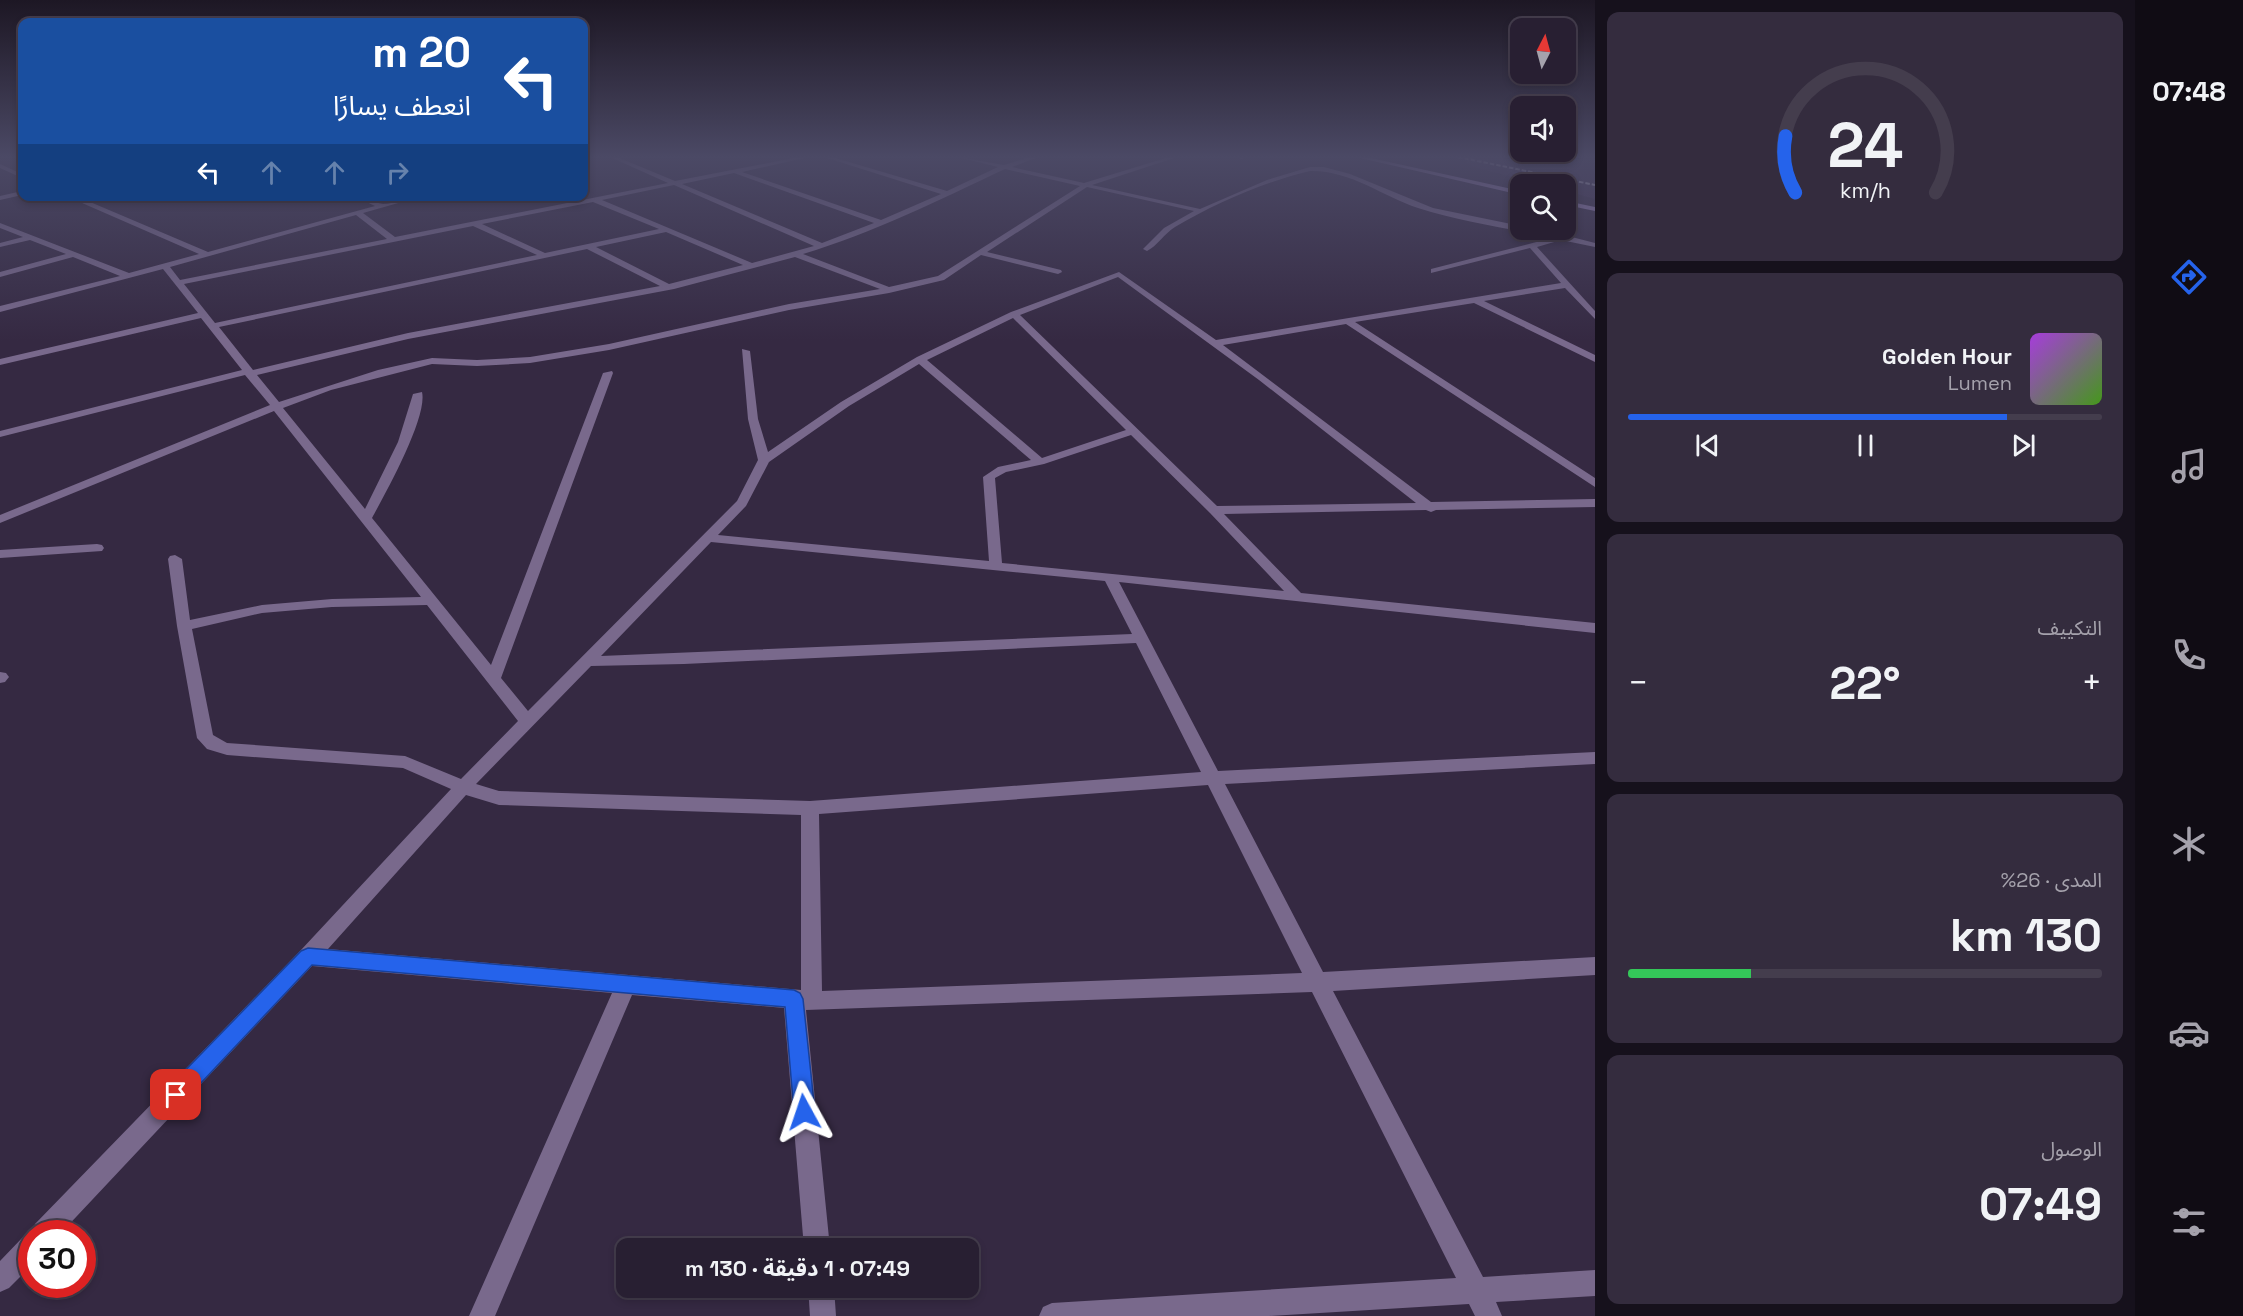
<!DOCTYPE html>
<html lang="ar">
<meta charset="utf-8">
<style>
:root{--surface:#281f32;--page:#342c3e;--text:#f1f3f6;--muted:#a5a2ac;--line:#443d4d;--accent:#2563eb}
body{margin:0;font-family:"Space Grotesk","Noto Sans Arabic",sans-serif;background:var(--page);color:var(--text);direction:rtl;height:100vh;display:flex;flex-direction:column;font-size:22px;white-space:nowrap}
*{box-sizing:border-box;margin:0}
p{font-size:20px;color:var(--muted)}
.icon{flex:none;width:33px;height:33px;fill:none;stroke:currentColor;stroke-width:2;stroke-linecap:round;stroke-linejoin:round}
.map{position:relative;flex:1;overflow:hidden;direction:ltr}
.details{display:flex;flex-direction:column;gap:12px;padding:12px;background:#16111c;width:540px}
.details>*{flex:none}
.guide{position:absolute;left:18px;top:18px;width:570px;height:183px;border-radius:12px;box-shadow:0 3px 9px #0003,0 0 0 2px var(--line);direction:rtl;background:#1a4fa0;color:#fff;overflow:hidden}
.needle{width:39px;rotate:6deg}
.controls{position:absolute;left:1510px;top:18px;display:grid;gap:12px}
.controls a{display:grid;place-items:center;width:66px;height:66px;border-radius:12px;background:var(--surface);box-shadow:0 3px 9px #0003,0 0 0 2px var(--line);font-size:30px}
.speed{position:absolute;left:18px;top:1220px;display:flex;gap:12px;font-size:30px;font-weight:700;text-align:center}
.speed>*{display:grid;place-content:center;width:78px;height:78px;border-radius:50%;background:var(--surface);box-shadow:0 3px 9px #0003,0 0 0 2px var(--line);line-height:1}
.speed .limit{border:9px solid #d22;background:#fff;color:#111}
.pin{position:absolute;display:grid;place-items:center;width:51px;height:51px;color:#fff;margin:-26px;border-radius:12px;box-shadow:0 3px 9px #0006}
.me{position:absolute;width:66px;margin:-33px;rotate:355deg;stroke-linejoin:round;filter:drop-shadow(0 0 4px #0008)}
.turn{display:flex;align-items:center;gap:21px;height:126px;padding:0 18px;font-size:27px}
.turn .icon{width:78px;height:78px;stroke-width:2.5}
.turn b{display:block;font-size:42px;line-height:51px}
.lanes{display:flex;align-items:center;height:57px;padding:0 18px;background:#0003;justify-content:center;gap:30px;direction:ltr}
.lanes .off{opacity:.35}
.big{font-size:45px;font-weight:700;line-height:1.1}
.details .widget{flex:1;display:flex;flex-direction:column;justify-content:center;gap:9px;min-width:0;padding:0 21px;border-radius:12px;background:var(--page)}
.details .dial{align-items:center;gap:0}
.dial svg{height:156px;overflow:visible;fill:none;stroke:var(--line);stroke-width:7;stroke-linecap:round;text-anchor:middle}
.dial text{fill:var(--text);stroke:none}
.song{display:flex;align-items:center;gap:18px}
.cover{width:72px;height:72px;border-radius:9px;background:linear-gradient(135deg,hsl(280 70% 55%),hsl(100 70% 35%))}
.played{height:6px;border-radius:3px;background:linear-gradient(90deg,var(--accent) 80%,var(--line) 80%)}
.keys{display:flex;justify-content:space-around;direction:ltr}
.heat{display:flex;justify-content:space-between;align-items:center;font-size:33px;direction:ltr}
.charge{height:9px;border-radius:4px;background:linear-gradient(90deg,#34c759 26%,var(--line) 0)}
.trip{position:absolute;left:616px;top:1238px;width:363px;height:60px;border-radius:12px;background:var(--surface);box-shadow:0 3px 9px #0003,0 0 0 2px var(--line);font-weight:700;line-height:60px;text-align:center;direction:rtl}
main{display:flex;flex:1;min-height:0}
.tab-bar{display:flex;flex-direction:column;width:108px;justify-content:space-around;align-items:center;background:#100c14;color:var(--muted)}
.tab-bar .icon{width:42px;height:42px}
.tab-bar .on{color:var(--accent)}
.tab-bar b{font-size:27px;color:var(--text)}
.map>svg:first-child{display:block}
.built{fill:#3f2f4f}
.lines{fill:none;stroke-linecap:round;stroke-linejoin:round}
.street{fill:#79698c;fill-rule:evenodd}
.secondary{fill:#a389c1;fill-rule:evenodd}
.rail{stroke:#d0c9d9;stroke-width:2;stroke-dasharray:4.5 2;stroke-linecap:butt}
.route{fill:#2563eb;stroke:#184099;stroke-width:1.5}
</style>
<main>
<nav class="tab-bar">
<b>07:48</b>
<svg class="icon on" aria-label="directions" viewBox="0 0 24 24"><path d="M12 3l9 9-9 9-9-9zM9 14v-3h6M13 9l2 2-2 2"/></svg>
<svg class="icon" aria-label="music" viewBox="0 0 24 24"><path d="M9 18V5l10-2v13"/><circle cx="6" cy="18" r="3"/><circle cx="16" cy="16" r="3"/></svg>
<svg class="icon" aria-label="phone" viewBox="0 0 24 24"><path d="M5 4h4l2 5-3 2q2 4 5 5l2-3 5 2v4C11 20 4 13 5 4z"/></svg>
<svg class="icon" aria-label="climate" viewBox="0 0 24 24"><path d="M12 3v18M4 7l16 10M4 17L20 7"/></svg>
<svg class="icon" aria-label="car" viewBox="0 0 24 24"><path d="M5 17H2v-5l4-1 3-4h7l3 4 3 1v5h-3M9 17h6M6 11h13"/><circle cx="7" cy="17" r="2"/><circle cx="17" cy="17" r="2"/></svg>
<svg class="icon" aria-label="filters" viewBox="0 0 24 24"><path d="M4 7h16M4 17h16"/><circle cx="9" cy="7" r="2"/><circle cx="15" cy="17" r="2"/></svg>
</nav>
<section class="details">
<div class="widget dial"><svg viewBox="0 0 100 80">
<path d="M14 69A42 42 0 1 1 86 69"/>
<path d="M14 69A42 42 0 0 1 9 40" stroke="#2563eb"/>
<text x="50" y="56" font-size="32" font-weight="700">24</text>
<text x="50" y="72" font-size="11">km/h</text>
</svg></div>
<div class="widget">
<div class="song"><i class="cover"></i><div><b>Golden Hour</b><p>Lumen</p></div></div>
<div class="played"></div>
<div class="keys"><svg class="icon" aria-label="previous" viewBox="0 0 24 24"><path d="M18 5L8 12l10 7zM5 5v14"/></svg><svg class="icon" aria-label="pause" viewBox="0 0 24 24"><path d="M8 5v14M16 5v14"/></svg><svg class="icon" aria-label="next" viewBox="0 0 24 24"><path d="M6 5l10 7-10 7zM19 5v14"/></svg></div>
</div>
<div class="widget"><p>التكييف</p>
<div class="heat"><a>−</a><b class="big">22°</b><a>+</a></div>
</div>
<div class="widget"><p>المدى · 26%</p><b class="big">130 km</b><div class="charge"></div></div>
<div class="widget"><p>الوصول</p><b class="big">07:49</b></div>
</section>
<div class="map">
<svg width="1595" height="1316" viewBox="0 0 1595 1316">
<rect width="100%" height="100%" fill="#352942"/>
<!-- built -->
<path class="built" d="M1460 157H1595V199L1566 191V184H1540L1473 167Z"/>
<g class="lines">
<!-- street -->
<path class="street" d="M584 157H595L584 160Z
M610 157H617L675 181 799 157H809L742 172 881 220 941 194 824 157H832L947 191 998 167 958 157 1004 165 1030 157H1038L1012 167 1084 183 1169 157H1177L1092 185 1200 209 1267 180 1310 167H1324L1350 174 1433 208 1521 226V230L1564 235 1595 243V247L1561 240 1537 247 1595 311V319L1565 288 1484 301 1595 355V362L1474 303 1355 322 1595 478V487L1346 324 1223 345 1431 502 1595 499V507L1436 510 1431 512 1426 510 1224 514 1301 593 1595 623V633L1119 582 1218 771 1595 752V764L1225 784 1323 972 1595 957V975L1333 991 1483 1277 1595 1270V1296L1496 1302 1502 1316H1475L1469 1304 1269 1316H1039L1043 1307 1052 1303 1456 1278 1312 992 806 1010 830 1248H804L784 1008 632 995 495 1316H469L612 993 312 966 61 1233H32L35 1224 301 950 451 789 403 768 227 755 207 749 197 738 177 626 168 559 170 556 175 555 182 559 190 620 262 605 332 599 421 597 274 411 0 523V515L270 405 245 375 0 437V431L242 370 201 318 0 365V359L198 313 163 269 0 312V306L120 276 73 257 0 277V272L66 254 30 240 0 247V243L23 237 0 228V223L129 273 199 254 66 196H76L208 252 375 206 354 196C365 196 373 203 383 204 395 204 410 196 423 196L363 213 395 237 668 183ZM1005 169 1080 186 938 276 889 287 803 254C873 233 939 200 1005 169ZM1310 171C1350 170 1382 196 1418 208 1461 222 1508 228 1552 238L1431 269V273L1530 248 1561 283 1216 340 1119 272 1011 312 917 357 841 402 768 452 758 419 750 351 742 349 748 419 758 460 737 501 528 711 501 678 613 373 612 371 603 373 491 665 372 518C385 494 428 417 422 392L413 394 398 442 365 509 283 408 331 390 432 364 477 366 530 363 609 350 789 310 889 293 944 280 981 255 1058 274 1062 272 1061 270 987 252 1087 187 1194 211 1164 228 1143 249 1147 251C1157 246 1164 234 1175 227 1216 203 1264 182 1310 171ZM734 173 874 223 822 243 682 184ZM674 185 814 246 752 263 602 200ZM593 202 659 229 545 253 482 224ZM356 215 387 239 180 280 170 267ZM473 226 537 255 215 323 184 284ZM666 232 743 265 669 284 596 247ZM587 249 660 286 408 333 253 370 219 327ZM795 257 880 289 789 304 609 344 530 357 477 360 432 358 378 370 279 402 257 375 408 339 674 289ZM1118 277 1259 380 1416 503 1217 506 1020 315ZM1013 318 1126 430 1042 458 927 360ZM919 364 1031 460 998 467 983 477 989 561 718 535 746 506 769 462 849 406ZM1131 435 1210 513 1284 591 1002 563 995 478 1006 472 1044 464ZM711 542 1105 581 1132 634 601 656ZM427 605 518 721 461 779 405 756 227 743 213 735 192 629 262 613 332 607ZM1136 643 1201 772 810 801 499 791 476 784 591 666 684 664ZM1208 785 1302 973 822 991 819 814ZM466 795 499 805 801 815V990L328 949Z
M1238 157H1245L1242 159Z
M0 164 22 174V178L0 168Z
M22 191V195L0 200V196Z
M97 544 102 545 104 548 102 551 0 558V550Z
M0 672 6 673 9 677 5 682 0 683Z
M32 1234V1265L9 1288 0 1292V1261L23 1237Z
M808 1287H834L836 1316H810Z"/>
<!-- secondary -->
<path class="secondary" d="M1356 157H1366L1521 191V195Z
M1566 201 1595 207V211L1566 205Z"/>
<!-- rail -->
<path class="rail" d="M1458 157 1595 185"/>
</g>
<!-- sky -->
<linearGradient id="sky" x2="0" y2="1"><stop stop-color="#1d1724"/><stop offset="0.46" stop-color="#4b4965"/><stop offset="1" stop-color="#4b4965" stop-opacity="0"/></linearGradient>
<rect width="1595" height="341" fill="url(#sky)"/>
<!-- route -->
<path class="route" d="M308 948 794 990 800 993 803 999 815 1112 812 1119 804 1123 797 1119 794 1112 785 1007 312 965 183 1102 176 1105 169 1102 166 1095 169 1087 301 951Z"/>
</svg>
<div class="controls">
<a><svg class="needle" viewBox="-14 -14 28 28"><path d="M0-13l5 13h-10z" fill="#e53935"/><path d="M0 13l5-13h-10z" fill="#a5a2ac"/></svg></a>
<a><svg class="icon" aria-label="sound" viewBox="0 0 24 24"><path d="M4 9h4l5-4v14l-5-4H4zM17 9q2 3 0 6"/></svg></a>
<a><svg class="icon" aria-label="search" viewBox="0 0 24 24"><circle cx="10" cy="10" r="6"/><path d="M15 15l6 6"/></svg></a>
</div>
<div class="speed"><div class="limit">30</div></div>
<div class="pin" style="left:176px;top:1095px;background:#d93025"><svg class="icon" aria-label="arrive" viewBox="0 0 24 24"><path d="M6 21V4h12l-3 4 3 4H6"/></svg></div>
<svg class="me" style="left:804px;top:1112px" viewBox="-20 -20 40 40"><path d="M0-17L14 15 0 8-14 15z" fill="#2563eb" stroke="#fff" stroke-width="4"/></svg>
<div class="trip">07:49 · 1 دقيقة · 130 m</div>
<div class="guide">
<div class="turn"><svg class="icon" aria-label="left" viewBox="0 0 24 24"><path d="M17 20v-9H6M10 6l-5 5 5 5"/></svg><div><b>20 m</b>انعطف يسارًا</div></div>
<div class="lanes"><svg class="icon" aria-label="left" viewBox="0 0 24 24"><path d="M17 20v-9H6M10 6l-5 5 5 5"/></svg><svg class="icon off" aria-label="ahead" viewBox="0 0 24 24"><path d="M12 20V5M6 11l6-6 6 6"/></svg><svg class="icon off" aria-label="ahead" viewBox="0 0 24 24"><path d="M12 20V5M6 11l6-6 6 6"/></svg><svg class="icon off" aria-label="right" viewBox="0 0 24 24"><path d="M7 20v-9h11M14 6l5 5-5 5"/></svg></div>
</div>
</div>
</main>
